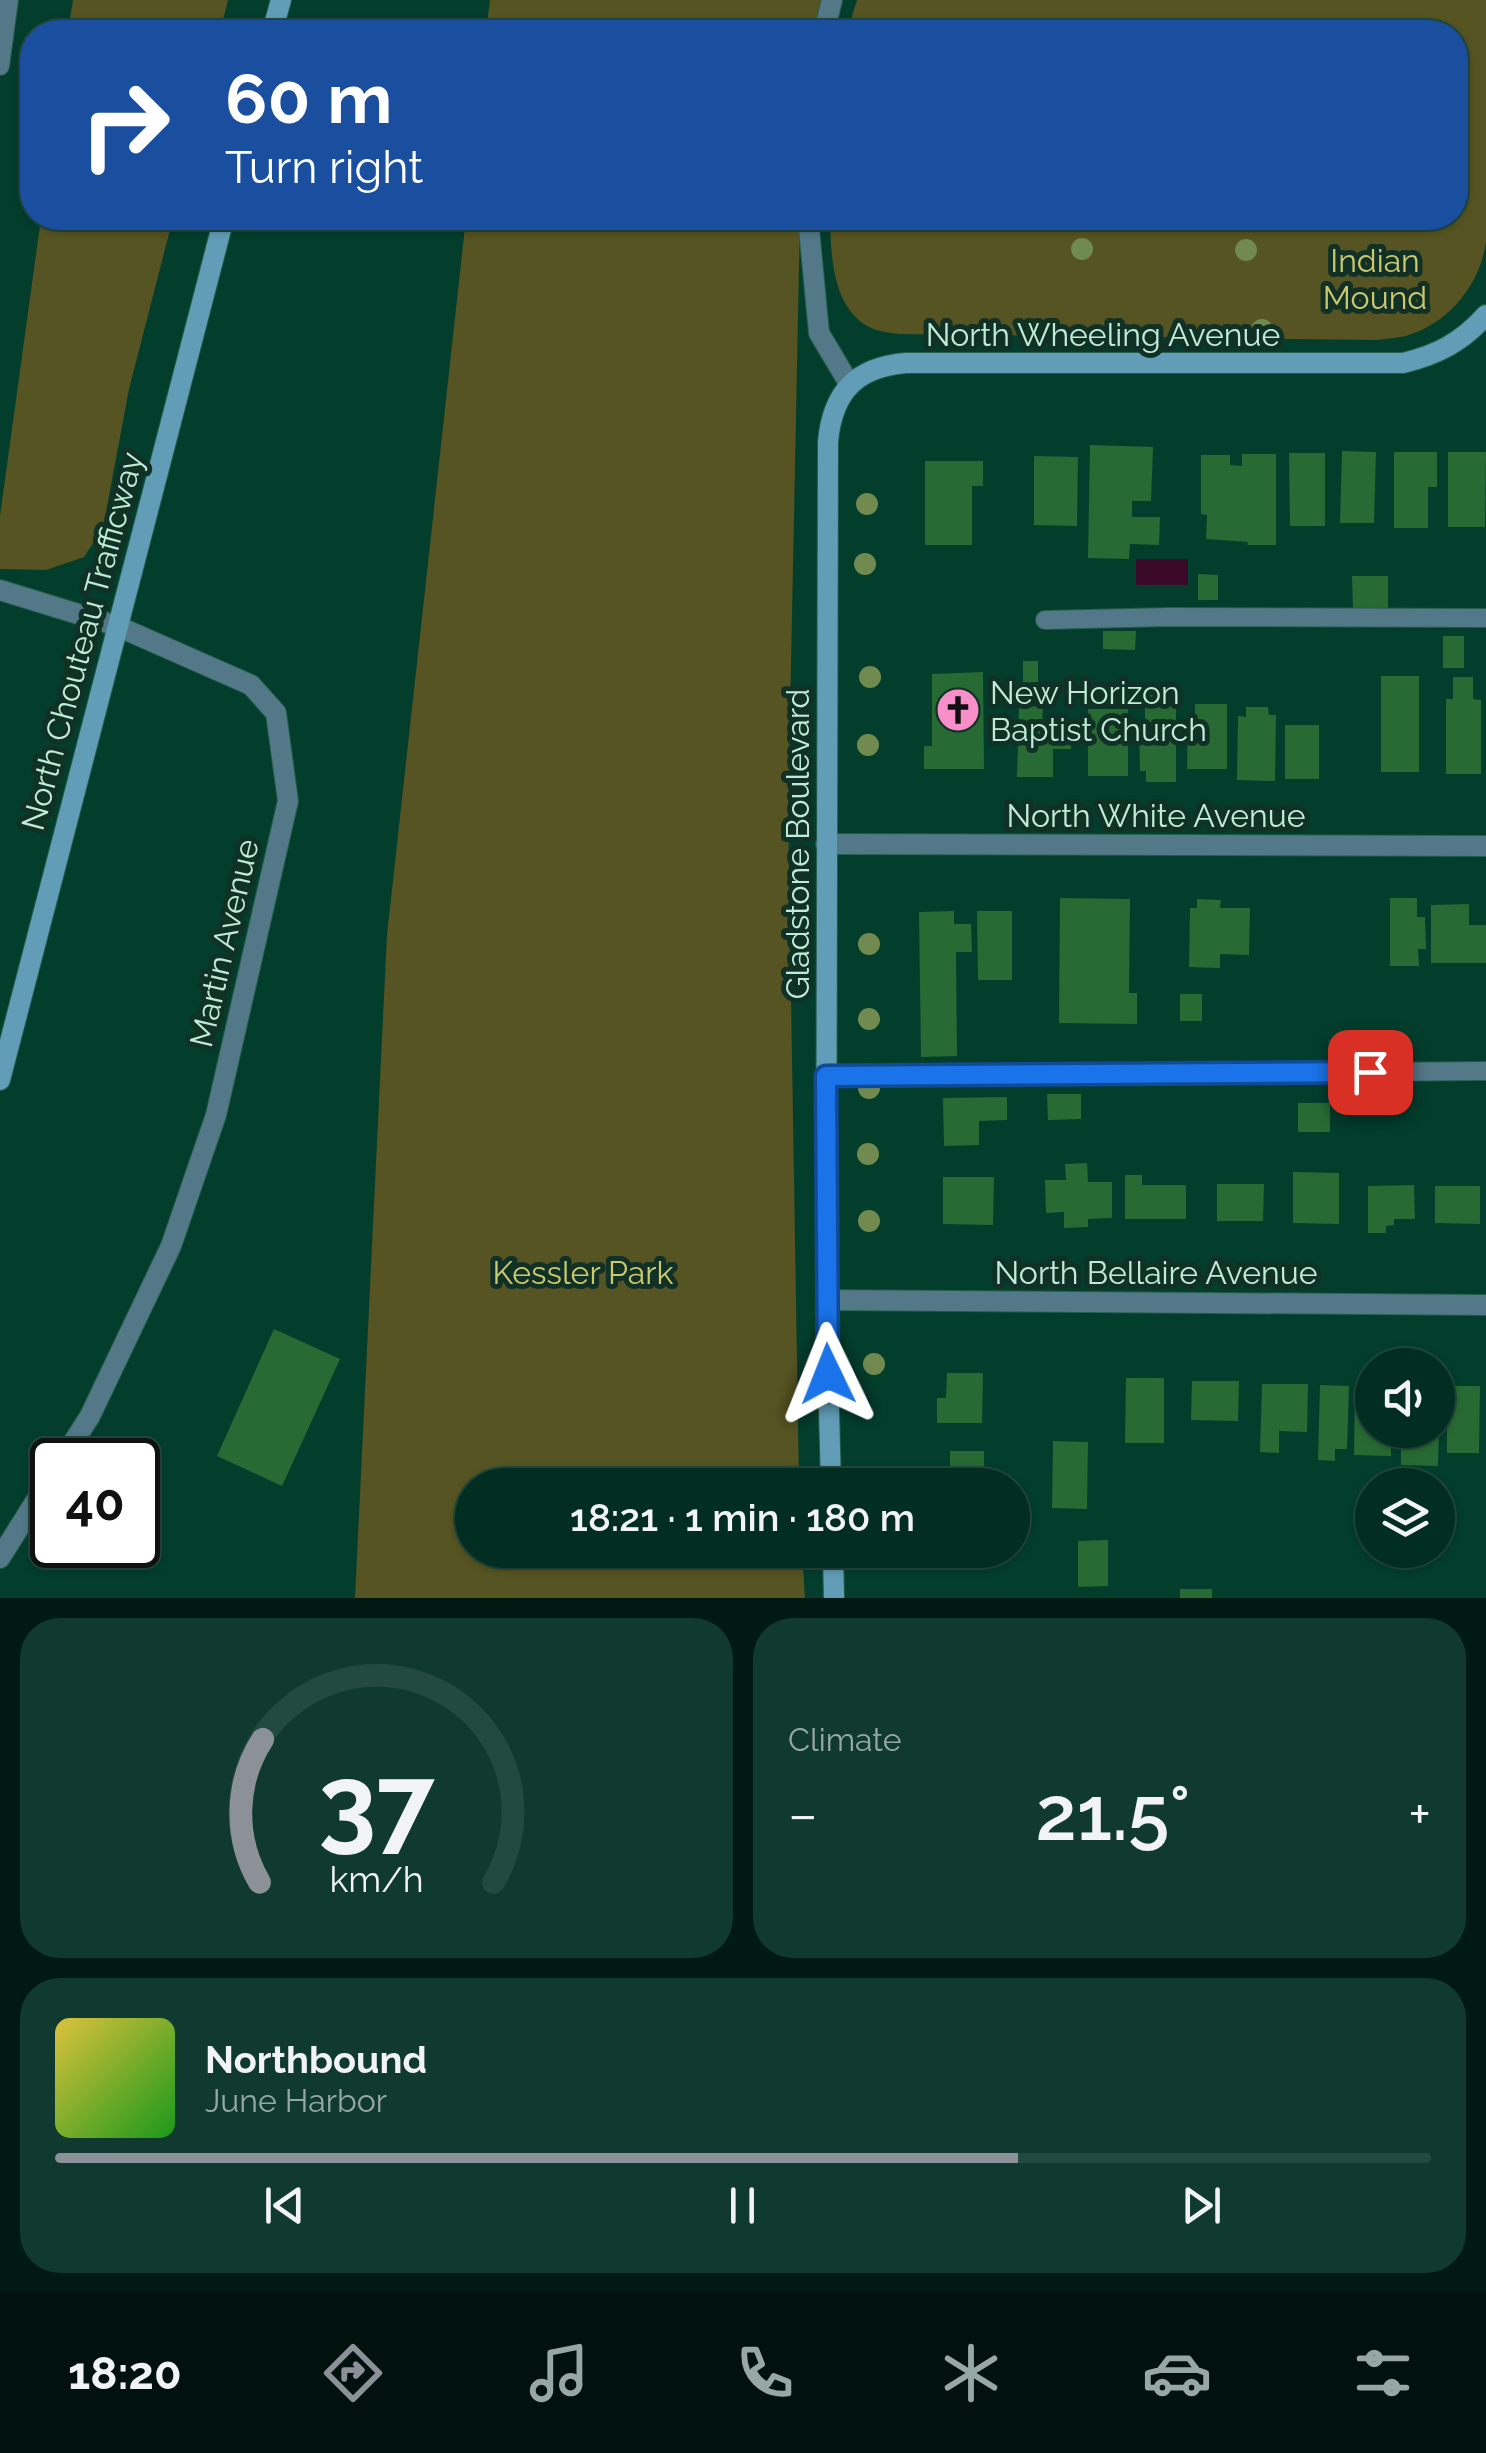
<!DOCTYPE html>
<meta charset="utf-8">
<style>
:root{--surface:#022e22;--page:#103a2f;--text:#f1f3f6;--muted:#96a8a5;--line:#234a40;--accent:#8c9099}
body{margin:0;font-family:Raleway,sans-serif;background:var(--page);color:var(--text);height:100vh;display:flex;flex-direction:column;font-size:38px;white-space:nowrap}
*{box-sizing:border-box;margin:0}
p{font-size:32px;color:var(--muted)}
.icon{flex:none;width:55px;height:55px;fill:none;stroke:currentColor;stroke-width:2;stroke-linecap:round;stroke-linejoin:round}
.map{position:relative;height:1598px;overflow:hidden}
.details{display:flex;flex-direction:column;gap:20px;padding:20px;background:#011913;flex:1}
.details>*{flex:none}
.guide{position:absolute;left:20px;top:20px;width:1448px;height:210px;border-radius:40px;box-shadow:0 2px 8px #0004,0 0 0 2px var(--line);background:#1a4fa0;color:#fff;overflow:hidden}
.buttons{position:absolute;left:1355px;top:1348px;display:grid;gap:20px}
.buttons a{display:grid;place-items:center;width:100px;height:100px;border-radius:50%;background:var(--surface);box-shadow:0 2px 8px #0004,0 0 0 2px var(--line);font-size:50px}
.speed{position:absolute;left:30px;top:1438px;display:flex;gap:20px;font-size:50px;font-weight:700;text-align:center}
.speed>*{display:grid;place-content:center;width:130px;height:130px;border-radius:50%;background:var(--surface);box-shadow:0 2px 8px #0004,0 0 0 2px var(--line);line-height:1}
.speed .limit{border:5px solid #111;border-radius:15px;background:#fff;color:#111}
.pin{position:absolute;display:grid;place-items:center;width:85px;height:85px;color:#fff;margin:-42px;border-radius:20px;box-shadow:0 5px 15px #0006}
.me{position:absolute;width:110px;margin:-55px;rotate:358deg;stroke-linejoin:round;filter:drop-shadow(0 0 8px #0008)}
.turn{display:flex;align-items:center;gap:35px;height:210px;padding:0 40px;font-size:45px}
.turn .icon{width:130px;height:130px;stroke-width:2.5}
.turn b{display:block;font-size:70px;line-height:85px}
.big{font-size:75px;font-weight:600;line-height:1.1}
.details .tile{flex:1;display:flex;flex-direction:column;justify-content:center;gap:15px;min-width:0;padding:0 35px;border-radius:40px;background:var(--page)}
.details .dial{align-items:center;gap:0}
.dial svg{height:260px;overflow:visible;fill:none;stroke:var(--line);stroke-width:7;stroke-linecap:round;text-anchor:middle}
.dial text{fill:var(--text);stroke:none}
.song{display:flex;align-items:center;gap:30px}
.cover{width:120px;height:120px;border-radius:15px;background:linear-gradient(135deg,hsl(50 70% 55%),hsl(120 70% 35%))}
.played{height:10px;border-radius:5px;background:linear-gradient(90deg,var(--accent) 70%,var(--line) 70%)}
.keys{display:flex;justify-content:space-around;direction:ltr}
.heat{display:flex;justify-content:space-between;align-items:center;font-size:55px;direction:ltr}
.details .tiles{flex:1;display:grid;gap:20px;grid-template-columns:1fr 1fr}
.tile:last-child{grid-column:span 2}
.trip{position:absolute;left:455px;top:1468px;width:575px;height:100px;border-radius:50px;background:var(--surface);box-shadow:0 2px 8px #0004,0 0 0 2px var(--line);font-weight:600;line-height:100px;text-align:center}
.tab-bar{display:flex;height:160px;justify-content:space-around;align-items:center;background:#01120e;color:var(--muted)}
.tab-bar .icon{width:70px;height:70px}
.tab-bar .active{color:var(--accent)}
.tab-bar b{font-size:45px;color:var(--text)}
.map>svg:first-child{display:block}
.green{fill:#565422}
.water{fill:#3b0a28}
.building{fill:#286a34}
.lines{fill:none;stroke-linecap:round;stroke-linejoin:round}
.lane-casing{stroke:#255d4c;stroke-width:20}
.street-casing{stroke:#255d4c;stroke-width:22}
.secondary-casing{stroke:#255d4c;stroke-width:22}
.lane{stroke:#537888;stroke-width:18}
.street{stroke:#537888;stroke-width:20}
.secondary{stroke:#619db7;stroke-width:20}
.tree{fill:#718a50}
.route-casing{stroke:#114b97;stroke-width:25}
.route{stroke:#1a73e8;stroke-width:18}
.labels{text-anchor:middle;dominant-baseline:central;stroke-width:10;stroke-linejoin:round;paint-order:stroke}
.park-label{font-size:32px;fill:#cbc86d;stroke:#113126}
.street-label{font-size:32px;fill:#beecd8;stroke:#113126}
.poi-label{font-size:32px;fill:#beecd8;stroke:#113126;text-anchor:start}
</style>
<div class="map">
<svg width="1486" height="1598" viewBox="0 0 1486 1598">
<rect width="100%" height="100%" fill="#033e2d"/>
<!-- green -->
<path class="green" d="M73 0H228L220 32H68Z
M490 0H827L819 32H486Z
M857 0H1486V242C1480 284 1450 322 1409 335 1400 338 1389 338 1378 340L900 334C892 333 883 332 876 330 832 314 831 256 830 218H1455V32H847Z
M41 218H173L129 389 103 528 84 557 46 570 0 569V516Z
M466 218H800L788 812 799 1485H472V1550H802L805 1598H355L387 935Z"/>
<!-- water -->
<path class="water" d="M1136 559H1188V585H1136Z"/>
<!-- building -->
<path class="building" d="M1090 445 1153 447 1151 501H1132V517H1160L1159 545 1130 544 1129 559 1088 558Z
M1342 451 1376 452 1374 523H1340Z
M1394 452H1437V487H1428V528H1394Z
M1448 452H1486L1485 527H1448Z
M1289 453H1325V526H1290Z
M1242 454H1276V545H1247L1248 542 1206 539 1207 515 1201 514V455H1230V465L1242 466Z
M1034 456 1078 457 1077 526 1034 525Z
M925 461H983V486H972V545H925Z
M1198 574 1218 575V600H1198Z
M1352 576H1388V610H1353Z
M1103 631H1136L1135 650 1103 649Z
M1443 636H1464V668H1443Z
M1023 661H1038V682L1023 683Z
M983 672 984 769H924V746H932V674Z
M1381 676H1419V772H1381Z
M1453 677H1473V699L1481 700V774H1446V699H1453Z
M1145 695H1176V782H1146V771H1140L1139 727 1145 726Z
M1195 704H1227V769H1187L1188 715 1195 716Z
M1019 706 1043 707 1042 724H1052V731H1071V749H1053V777H1017Z
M1246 707H1268L1269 715H1276L1275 781 1237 780 1238 716 1246 717Z
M1088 709H1128V776H1088Z
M1285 725H1319V779H1285Z
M1060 898 1130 899 1129 993H1137V1024L1059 1023Z
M1390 898H1417V917H1425L1426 949H1418L1419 966H1390Z
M1197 899 1221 900 1220 908H1250L1249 955 1220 954V968L1189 967 1190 908H1197Z
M1469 904V925H1486V963H1431V905Z
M954 911V924H971L972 952H956L957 1056 921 1057 919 912Z
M977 911H1012V980H978Z
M1180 994H1202V1021H1180Z
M1047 1094H1081V1119L1048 1120Z
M1007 1097V1120L979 1121V1145L944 1146 943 1098Z
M1298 1103H1330V1132H1298Z
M1087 1163 1088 1182H1112V1218L1088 1219V1227L1064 1228V1212L1046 1213 1045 1180H1066L1065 1164Z
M1293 1172 1339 1173V1224L1293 1223Z
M1125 1175H1142V1185H1186V1219H1125Z
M943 1177H994L993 1225 943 1224Z
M1217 1184H1264L1263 1221H1217Z
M1414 1185 1415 1219H1394V1225L1386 1226V1233H1368V1186Z
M1435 1186H1480V1224L1435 1223Z
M274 1329 340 1359 282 1486 217 1456Z
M947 1373H983L982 1423H937V1398H946Z
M1126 1378H1164V1443H1125Z
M1192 1381H1239L1238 1421 1191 1420Z
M1262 1384H1308L1307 1432 1279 1431V1453L1260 1452Z
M1320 1385 1349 1386 1347 1449H1335V1461L1318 1460Z
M1355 1386H1372V1430H1391V1456L1354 1455Z
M1447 1386H1480L1479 1453H1447Z
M1401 1430H1439L1438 1466 1401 1465Z
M1053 1441 1088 1442 1087 1509 1052 1508Z
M950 1451H984V1485H939V1472H950Z
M1108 1540V1586L1078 1587V1541Z
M1180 1589H1212V1598H1180Z"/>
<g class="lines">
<defs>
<path id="lane" d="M0 66 9 0
M1045 620 1169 617 1486 618
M826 1076 1486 1071"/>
<path id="street" d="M824 32 832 0
M808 218 819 333 850 385
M0 590 117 626 251 685 276 713 288 801 216 1115 171 1246 90 1416 62 1460
M826 844 1486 846
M826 1300 1486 1305
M0 1558 52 1475"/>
<path id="secondary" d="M272 32 281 0
M0 1080 224 218
M831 1485 826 1300 828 441C833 391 857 367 906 363H1403C1437 355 1462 342 1486 315
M833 1550 834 1598"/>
</defs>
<!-- lane casing -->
<use href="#lane" class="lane-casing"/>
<!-- street casing -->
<use href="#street" class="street-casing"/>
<!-- secondary casing -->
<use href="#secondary" class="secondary-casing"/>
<!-- lane -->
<use href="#lane" class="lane"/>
<!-- street -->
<use href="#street" class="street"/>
<!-- secondary -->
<use href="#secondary" class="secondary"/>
</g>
<!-- trees -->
<g class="tree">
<circle cx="1082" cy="249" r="11"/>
<circle cx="1246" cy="250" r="11"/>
<circle cx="1262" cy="330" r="11"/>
<circle cx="867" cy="504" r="11"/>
<circle cx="865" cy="564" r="11"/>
<circle cx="870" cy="677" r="11"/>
<circle cx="868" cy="745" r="11"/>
<circle cx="869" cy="944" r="11"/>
<circle cx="869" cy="1019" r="11"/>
<circle cx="869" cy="1088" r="11"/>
<circle cx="868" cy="1154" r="11"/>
<circle cx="869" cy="1221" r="11"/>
<circle cx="874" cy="1364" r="11"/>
</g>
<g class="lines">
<defs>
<path id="route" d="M828 1374 826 1076 1370 1072"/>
</defs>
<!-- route casing -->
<use href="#route" class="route-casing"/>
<!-- route -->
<use href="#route" class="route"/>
</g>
<!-- icons -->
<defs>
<symbol id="church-disc" viewBox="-11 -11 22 22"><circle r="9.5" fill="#f98fc9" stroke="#113126"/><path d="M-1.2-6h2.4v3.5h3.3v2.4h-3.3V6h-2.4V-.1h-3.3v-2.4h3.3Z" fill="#111"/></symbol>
</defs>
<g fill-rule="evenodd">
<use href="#church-disc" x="933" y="685" width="50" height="50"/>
</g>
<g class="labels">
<!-- park labels -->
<g class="park-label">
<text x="1375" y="260">Indian<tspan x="1375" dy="37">Mound</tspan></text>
<text x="583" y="1272">Kessler Park</text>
</g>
<!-- street labels -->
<g class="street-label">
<text x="1103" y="334">North Wheeling Avenue</text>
<text transform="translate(82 641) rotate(-75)">North Chouteau Trafficway</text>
<text x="1156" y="815">North White Avenue</text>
<text transform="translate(797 844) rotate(-90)">Gladstone Boulevard</text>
<text transform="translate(224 943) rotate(-77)">Martin Avenue</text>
<text x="1156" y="1272">North Bellaire Avenue</text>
</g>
<!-- poi labels -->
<g class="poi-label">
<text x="990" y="692">New Horizon<tspan x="990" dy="37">Baptist Church</tspan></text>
</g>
</g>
</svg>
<div class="buttons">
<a><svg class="icon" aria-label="sound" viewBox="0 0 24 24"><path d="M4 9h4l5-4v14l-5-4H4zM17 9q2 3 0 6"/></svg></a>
<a><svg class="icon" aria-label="layers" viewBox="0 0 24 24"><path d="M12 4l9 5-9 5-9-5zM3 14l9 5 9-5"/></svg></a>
</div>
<div class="speed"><div class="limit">40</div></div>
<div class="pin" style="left:1370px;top:1072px;background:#d93025"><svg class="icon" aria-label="arrive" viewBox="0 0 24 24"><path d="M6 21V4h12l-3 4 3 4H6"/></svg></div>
<svg class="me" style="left:828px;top:1374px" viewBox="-20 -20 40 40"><path d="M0-17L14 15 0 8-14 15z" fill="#1a73e8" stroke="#fff" stroke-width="4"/></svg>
<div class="trip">18:21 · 1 min · 180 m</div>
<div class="guide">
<div class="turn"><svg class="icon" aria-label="right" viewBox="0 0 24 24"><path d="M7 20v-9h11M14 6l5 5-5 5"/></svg><div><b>60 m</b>Turn right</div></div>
</div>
</div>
<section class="details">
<div class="tiles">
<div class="tile dial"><svg viewBox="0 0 100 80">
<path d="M14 69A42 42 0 1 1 86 69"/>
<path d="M14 69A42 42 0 0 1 15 25" stroke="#8c9099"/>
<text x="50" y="56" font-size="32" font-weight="700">37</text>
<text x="50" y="72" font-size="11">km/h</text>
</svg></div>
<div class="tile"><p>Climate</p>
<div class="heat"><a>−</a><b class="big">21.5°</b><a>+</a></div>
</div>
<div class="tile">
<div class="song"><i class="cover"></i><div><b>Northbound</b><p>June Harbor</p></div></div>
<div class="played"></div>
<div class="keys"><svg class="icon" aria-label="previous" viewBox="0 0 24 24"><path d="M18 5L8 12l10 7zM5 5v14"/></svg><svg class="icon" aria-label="pause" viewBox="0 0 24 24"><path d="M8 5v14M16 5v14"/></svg><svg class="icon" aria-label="next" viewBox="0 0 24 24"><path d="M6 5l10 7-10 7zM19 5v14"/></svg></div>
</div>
</div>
</section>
<nav class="tab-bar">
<b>18:20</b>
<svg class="icon active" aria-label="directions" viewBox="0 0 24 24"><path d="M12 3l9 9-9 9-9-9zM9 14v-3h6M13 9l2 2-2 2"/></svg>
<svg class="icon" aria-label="music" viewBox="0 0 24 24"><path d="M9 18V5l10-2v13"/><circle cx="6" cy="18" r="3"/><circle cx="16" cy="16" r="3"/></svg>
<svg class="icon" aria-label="phone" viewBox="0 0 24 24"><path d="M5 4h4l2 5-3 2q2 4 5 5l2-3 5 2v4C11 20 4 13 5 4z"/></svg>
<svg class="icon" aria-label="climate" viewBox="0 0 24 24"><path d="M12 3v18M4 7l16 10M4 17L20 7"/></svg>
<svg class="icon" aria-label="car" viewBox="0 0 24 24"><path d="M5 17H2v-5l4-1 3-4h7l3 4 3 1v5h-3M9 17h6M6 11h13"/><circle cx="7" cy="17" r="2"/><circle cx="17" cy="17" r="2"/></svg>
<svg class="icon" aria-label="filters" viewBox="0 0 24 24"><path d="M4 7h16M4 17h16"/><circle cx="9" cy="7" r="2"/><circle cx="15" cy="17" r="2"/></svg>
</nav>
